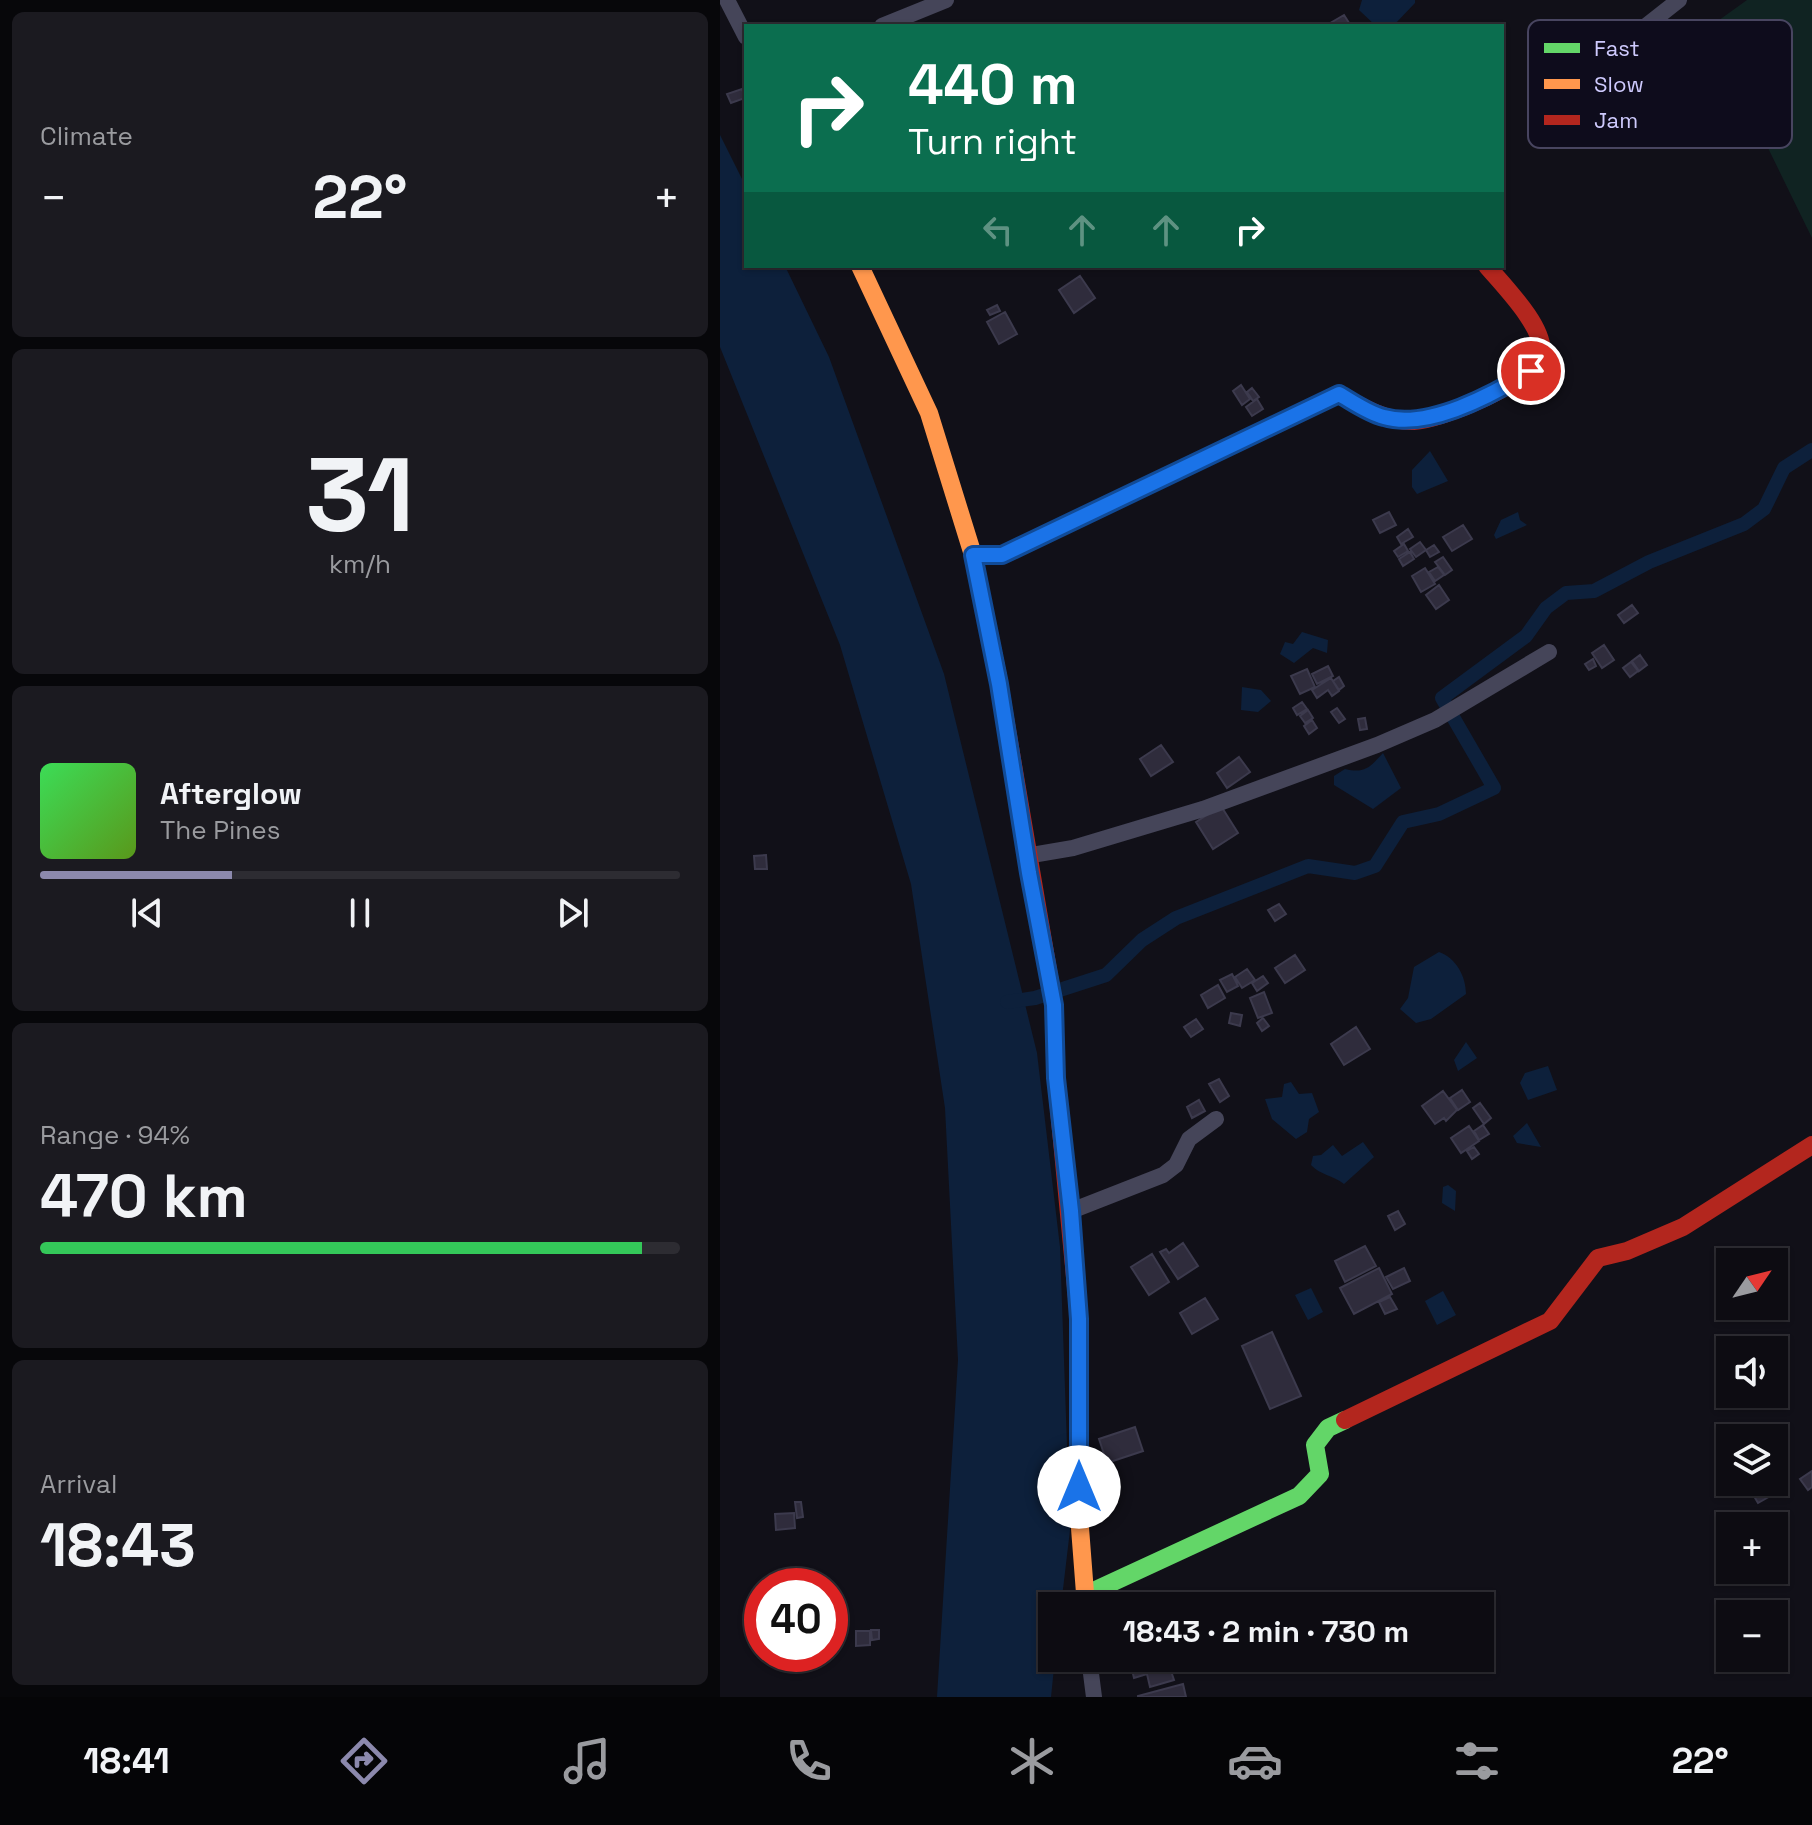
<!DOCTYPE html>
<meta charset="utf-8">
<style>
:root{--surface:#0d0c12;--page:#1b1a20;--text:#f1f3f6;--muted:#9a9b9f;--line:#2d2c32;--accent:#8c89ad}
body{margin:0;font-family:"Space Grotesk",sans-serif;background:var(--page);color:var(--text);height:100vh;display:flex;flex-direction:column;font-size:30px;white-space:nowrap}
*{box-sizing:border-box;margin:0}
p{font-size:26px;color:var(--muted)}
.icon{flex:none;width:44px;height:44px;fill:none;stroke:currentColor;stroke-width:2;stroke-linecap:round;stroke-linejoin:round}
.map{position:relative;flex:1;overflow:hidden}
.panel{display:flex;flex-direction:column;gap:12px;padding:12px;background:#07070a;width:720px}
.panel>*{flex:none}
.top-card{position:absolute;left:24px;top:24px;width:760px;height:244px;border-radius:0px;box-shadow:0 2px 6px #0004,0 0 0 2px var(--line);background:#0b6e4f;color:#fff;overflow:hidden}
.needle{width:52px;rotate:55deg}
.tools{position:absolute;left:996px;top:1248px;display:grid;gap:16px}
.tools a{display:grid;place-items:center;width:72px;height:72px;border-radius:0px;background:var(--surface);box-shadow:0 2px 6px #0004,0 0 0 2px var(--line);font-size:40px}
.speed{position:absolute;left:24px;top:1568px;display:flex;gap:16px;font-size:40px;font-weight:700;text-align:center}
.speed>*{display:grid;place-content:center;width:104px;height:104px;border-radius:50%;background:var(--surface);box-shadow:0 2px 6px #0004,0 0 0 2px var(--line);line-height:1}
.speed .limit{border:12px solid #d22;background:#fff;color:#111}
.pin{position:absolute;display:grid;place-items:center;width:68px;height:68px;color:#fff;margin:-34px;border:4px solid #fff;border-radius:50%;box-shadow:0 2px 8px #0007}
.me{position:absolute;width:88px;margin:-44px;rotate:0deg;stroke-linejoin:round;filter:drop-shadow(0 0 6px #0008)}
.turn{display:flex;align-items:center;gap:28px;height:168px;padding:0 32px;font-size:36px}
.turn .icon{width:104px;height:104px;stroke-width:2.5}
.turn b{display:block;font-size:56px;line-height:68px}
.lanes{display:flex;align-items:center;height:76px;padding:0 32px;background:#0003;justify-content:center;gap:40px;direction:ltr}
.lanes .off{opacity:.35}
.big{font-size:60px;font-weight:600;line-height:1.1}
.panel .widget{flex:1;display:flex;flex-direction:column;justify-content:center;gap:12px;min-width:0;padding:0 28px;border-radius:12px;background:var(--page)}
.panel .dial{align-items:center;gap:0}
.dial b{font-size:104px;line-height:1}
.song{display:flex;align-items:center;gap:24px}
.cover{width:96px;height:96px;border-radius:12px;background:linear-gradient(135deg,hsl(130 70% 55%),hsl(90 70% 35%))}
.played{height:8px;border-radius:4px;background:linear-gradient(90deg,var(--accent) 30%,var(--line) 30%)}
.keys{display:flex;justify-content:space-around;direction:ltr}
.heat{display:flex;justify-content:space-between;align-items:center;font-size:44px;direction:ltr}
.charge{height:12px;border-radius:6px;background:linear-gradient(90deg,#34c759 94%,var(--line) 0)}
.trip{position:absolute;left:318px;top:1592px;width:456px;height:80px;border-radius:0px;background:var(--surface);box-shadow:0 2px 6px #0004,0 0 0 2px var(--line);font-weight:600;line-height:80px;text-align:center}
.tabs{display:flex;height:128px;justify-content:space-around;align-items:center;background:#050507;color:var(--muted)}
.tabs .icon{width:56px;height:56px}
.tabs .active{color:var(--accent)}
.tabs b{font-size:36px;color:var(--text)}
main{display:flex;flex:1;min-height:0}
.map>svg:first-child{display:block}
.green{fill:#102322}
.water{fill:#0d203b}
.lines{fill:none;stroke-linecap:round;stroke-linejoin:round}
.canal{stroke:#0d203b;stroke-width:14}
.building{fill:#2f2c3c;stroke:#3c3a4d;stroke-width:2}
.street{stroke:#454559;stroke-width:16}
.fast{stroke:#63d668;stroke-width:18}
.slow{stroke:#ff974d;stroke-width:18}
.jam{stroke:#b3261e;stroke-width:18}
.route-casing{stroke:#114b97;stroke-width:20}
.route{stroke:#1a73e8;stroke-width:14}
.key{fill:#0e0c1c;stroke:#484560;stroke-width:2}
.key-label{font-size:22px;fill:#cecafd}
</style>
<main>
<section class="panel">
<div class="widget"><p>Climate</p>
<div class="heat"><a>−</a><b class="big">22°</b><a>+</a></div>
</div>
<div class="widget dial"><b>31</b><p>km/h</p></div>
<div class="widget">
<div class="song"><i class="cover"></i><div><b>Afterglow</b><p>The Pines</p></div></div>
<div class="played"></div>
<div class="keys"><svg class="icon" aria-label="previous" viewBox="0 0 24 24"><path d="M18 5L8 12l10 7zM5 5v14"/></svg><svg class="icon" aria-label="pause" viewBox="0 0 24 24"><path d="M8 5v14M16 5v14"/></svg><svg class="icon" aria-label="next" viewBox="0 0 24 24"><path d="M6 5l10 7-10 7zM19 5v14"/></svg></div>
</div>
<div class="widget"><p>Range · 94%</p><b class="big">470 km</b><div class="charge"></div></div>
<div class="widget"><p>Arrival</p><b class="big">18:43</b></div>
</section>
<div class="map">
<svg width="1092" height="1697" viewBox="0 0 1092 1697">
<rect width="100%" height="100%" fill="#111018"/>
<!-- green -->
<path class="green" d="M1027 0H1092V238L1029 109 981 33Z"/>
<!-- water -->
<path class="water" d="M642 0H695V3L674 25 656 26 639 10Z
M0 135 26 187V266H65L109 357 224 674 317 1053 340 1247 350 1530 341 1606H332V1658H335L331 1697H217L238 1360 225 1108 191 884 120 645 0 347Z
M710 451 728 481 697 494 692 487V470Z
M798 512 800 520 807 525 776 539 774 535 781 520Z
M582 632 608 640 607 653 593 648 574 663 560 654 565 642 573 644Z
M522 687 541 690 551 701 538 712 521 710Z
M663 753 681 788 653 809 614 785V776L625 769C645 774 650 767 663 753Z
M719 952C736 958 746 976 746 994L711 1019 696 1023 680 1009 688 998 694 967Z
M746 1042 757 1058 738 1071 734 1060Z
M828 1066 837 1090 808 1100 800 1083 805 1073Z
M571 1082 579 1094 592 1093 599 1112 589 1119 587 1132 576 1139 552 1119 545 1099 562 1097 564 1084Z
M807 1123 821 1147 797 1143 793 1136Z
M643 1142 654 1157 624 1184C613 1175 600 1175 591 1165L593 1156 601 1155 613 1145 622 1156Z
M728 1185 736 1191 735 1211 722 1203 723 1187Z
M591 1288 603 1312 588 1320 575 1295Z
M723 1291 736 1315 717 1325 705 1301Z"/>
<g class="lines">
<!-- canal -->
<path class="canal" d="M287 1002 315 998 386 975 422 940 456 918 588 866 635 873 655 866 683 822 719 814 774 788 722 698 806 636 826 608 846 593 874 591 929 562 1024 524 1044 509 1064 468 1092 450"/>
</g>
<!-- building -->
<path class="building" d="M624 15 631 26H608L607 25Z
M22 89 25 98 11 103 7 94Z
M360 276 375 298 354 313 339 290Z
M277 305 280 311 270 315 267 310Z
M285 312 297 334 279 344 267 322Z
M521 385 530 399 522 405 513 391Z
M532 388 539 397 533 401 527 392Z
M537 399 543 409 532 416 526 407Z
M669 512 676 525 660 533 653 520Z
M743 525 752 539 732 551 723 537Z
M688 529 693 537 681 544 677 537Z
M700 542 706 550 696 557 690 549Z
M684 544 688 551 678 557 674 551Z
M714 545 719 552 710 557 706 550Z
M690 552 694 559 683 566 679 559Z
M723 557 732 570 725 575 715 562Z
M718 567 724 575 715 581 709 572Z
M705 568 715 584 701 592 692 576Z
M719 585 729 600 716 609 706 595Z
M912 605 918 613 904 623 898 615Z
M884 645 894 660 882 668 872 653Z
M920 655 927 665 919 671 912 661Z
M873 659 876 666 869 670 865 664Z
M911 662 918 671 910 677 903 668Z
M608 666 613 676 597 684 592 674Z
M587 669 595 687 580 694 571 676Z
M619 677 624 686 619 690 613 681Z
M611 678 619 691 612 696 608 690 597 698 592 690Z
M582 702 587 709 577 715 573 708Z
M617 708 625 719 619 723 611 712Z
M588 710 593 718 585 723 580 716Z
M645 718 647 729 640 730 638 719Z
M592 720 597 728 589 734 584 726Z
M441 745 453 762 431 776 420 759Z
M519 757 530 772 507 788 497 773Z
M501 806 518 833 493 849 476 822Z
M46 855 47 869H35L34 856Z
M559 904 566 914 555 921 548 910Z
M575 955 585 970 565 983 555 968Z
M527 969 535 980 522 988 515 977Z
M512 974 518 986 507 992 500 980Z
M543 976 548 983 537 991 532 983Z
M498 985 505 998 488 1008 481 995Z
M544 992 552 1013 538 1018 530 998Z
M511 1013 522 1015 520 1026 509 1023Z
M543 1018 549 1026 542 1031 537 1023Z
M476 1019 483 1029 471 1037 464 1027Z
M636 1027 650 1049 624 1065 611 1044Z
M499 1079 509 1096 500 1102 489 1084Z
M742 1090 750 1102 738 1110 730 1098Z
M723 1091 737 1110 726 1121 724 1118 715 1124 702 1106Z
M479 1100 485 1111 472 1118 467 1107Z
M760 1103 771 1118 764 1124 753 1108Z
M763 1125 769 1134 759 1140 754 1131Z
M749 1126 759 1141 741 1153 731 1138Z
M754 1147 759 1154 752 1159 747 1151Z
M678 1211 685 1224 675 1230 668 1216Z
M463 1243 478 1266 458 1279 440 1252 446 1249 449 1253Z
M645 1246 656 1266 625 1282 615 1261Z
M432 1254 449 1282 429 1295 411 1267Z
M659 1268 672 1294 634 1314 620 1288Z
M684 1268 690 1281 673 1289 666 1277Z
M670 1297 677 1309 665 1314 659 1302Z
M485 1298 498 1319 472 1334 460 1313Z
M1033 1306H1052L1054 1309 1040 1318Z
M552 1332 581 1396 550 1409 522 1346Z
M415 1427 423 1451 387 1463 379 1439Z
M1092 1471V1487L1088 1490 1080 1479Z
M1047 1482 1054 1494 1038 1503 1031 1491Z
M75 1502H81L83 1517 77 1518Z
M74 1513 75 1528 56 1530 55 1514Z
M151 1630H159V1639L152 1640Z
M136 1631H150V1645L136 1646Z
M422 1658H455L459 1669 451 1671 454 1680 430 1687 427 1674 414 1678 412 1670 424 1667Z
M463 1684 466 1697H418V1696Z"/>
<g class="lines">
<!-- street -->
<path class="street" d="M7 0 26 37
M162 26 226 0
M917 33 959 0
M306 856 353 848 483 809 657 745 715 720 829 652
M351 1211 443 1175 456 1165 469 1139 496 1119
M369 1658 374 1697"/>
<!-- fast -->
<path class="fast" d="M253 555H282L579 413
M365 1595 579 1496 600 1474 595 1445 608 1428 625 1420"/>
<!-- slow -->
<path class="slow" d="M140 266 209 413 253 555 278 677
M359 1369V1515L366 1606"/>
<!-- jam -->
<path class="jam" d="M579 413 619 394C641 407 667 422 694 421 721 420 814 382 821 354 827 329 782 284 767 266
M278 677 334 1005 336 1078 359 1319V1369
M625 1420 830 1321 878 1258 907 1251 963 1227 1092 1145"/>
</g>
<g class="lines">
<defs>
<path id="route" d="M359 1487V1319L351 1211 336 1078 334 1005 309 873 279 684 253 555H282L619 394C633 402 648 413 664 417 708 430 774 394 811 371"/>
</defs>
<!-- route casing -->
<use href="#route" class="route-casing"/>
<!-- route -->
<use href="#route" class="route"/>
</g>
<!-- legend -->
<rect x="808" y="20" width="264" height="128" rx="12" class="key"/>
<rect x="824" y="43" width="36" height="10" fill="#63d668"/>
<rect x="824" y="79" width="36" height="10" fill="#ff974d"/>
<rect x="824" y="115" width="36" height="10" fill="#b3261e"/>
<g class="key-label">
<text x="874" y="56">Fast</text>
<text x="874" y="92">Slow</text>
<text x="874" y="128">Jam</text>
</g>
</svg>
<div class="tools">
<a><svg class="needle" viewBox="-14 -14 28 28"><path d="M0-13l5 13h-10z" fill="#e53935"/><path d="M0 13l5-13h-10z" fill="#9a9b9f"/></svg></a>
<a><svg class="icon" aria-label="sound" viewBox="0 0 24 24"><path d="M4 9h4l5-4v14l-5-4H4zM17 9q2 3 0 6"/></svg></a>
<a><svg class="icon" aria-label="layers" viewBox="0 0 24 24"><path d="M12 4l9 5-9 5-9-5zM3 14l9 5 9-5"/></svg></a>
<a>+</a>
<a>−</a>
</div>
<div class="speed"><div class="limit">40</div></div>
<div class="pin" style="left:811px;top:371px;background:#d93025"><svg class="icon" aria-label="arrive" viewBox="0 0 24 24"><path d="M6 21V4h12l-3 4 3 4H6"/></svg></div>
<svg class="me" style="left:359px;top:1487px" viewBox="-20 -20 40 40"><circle r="19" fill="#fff"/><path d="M0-13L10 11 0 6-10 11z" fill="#1a73e8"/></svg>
<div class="trip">18:43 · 2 min · 730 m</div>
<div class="top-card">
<div class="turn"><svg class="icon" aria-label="right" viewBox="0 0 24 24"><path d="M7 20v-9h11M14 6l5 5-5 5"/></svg><div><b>440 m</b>Turn right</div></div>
<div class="lanes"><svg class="icon off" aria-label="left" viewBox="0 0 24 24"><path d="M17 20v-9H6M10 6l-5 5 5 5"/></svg><svg class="icon off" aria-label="ahead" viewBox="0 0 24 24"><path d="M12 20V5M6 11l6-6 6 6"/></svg><svg class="icon off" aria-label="ahead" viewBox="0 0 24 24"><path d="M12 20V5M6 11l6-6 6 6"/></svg><svg class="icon" aria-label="right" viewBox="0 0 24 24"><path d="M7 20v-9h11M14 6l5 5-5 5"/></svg></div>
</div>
</div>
</main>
<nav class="tabs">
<b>18:41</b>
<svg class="icon active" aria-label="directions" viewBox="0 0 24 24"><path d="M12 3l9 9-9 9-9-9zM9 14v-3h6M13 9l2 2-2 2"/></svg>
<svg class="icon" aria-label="music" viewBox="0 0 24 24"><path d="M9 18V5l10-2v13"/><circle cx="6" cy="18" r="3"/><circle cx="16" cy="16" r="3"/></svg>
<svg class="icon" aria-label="phone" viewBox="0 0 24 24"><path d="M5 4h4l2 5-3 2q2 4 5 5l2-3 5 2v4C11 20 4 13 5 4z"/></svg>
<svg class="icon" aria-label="climate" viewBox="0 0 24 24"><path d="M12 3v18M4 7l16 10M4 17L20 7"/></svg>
<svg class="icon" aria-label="car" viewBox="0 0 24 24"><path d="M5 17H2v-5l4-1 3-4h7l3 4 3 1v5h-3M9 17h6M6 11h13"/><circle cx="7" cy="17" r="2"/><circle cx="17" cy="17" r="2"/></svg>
<svg class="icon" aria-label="filters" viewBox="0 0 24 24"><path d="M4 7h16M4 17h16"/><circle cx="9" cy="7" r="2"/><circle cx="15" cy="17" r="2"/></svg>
<b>22°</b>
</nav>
